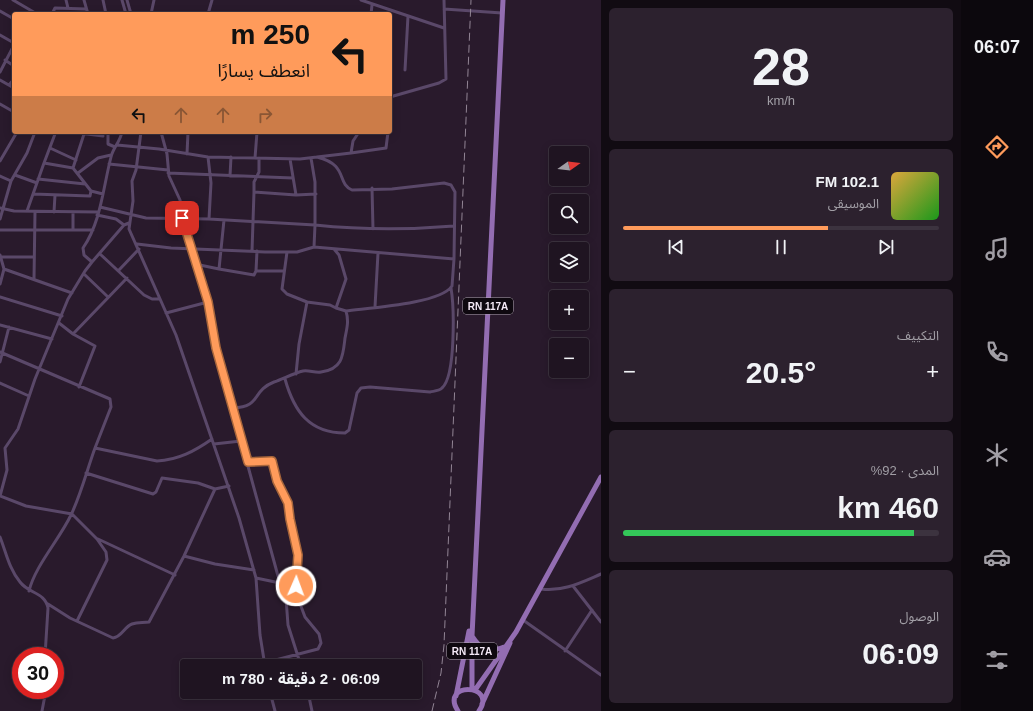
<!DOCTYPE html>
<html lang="ar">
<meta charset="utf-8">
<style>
:root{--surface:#1f1421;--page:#2c212e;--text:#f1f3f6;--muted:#a19ea5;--line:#3c333f;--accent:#ff9b5b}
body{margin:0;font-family:Arial,"Noto Sans Arabic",sans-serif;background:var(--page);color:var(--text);direction:rtl;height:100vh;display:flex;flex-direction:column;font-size:15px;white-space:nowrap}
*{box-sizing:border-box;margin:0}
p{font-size:13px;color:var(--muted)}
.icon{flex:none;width:22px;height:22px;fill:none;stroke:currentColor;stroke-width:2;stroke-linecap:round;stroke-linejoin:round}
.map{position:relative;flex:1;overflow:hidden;direction:ltr}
.drawer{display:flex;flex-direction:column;gap:8px;padding:8px;background:#110b12;width:360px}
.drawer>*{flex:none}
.hud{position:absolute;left:12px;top:12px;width:380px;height:122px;border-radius:4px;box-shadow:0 2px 10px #0003,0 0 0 1px var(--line);direction:rtl;background:#ff9b5b;color:#111;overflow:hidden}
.needle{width:26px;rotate:76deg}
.fabs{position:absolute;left:549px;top:146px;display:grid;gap:8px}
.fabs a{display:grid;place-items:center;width:40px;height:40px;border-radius:4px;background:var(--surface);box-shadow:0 2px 10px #0003,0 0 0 1px var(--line);font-size:20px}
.speed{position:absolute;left:12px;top:647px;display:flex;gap:8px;font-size:20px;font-weight:700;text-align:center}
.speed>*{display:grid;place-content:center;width:52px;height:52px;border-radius:50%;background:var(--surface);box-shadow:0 2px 10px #0003,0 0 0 1px var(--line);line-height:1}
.speed .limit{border:6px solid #d22;background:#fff;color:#111}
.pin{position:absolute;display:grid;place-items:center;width:34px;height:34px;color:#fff;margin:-17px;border-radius:8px;box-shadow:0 2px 6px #0006}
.me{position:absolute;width:44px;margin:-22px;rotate:2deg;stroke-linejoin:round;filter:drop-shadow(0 0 3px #0008)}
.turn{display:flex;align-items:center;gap:14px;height:84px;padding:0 16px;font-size:18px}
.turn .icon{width:52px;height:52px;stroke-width:2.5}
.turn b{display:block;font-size:28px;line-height:34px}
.lanes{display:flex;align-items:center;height:38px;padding:0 16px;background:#0003;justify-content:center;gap:20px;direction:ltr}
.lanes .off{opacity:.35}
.big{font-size:30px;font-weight:700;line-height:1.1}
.drawer .tile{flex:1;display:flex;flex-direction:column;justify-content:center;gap:6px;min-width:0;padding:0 14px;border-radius:6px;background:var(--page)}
.drawer .dial{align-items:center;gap:0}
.dial b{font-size:52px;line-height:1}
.song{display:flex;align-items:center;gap:12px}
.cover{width:48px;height:48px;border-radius:6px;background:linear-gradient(135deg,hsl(40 70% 55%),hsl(120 70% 35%))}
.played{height:4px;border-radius:2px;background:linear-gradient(90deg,var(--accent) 65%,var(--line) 65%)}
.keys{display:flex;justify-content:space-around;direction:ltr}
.heat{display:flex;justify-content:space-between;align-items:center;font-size:22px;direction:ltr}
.charge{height:6px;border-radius:3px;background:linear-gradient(90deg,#34c759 92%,var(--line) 0)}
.trip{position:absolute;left:180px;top:659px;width:242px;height:40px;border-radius:4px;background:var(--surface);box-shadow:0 2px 10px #0003,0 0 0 1px var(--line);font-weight:700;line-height:40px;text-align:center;direction:rtl}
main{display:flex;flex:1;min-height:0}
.dock{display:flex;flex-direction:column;width:72px;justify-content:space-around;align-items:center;background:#0c080d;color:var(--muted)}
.dock .icon{width:28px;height:28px}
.dock .active{color:var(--accent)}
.dock b{font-size:18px;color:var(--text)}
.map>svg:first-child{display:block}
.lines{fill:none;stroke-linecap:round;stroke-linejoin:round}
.minor{stroke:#5a4869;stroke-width:3}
.primary{stroke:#936db2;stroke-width:5}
.rail{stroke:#928595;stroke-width:1;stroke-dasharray:8 4;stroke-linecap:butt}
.route-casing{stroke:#a6653b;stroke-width:10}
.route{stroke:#ff9b5b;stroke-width:7}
.labels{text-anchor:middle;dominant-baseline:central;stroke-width:4;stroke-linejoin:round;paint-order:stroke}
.shield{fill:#0e080f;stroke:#afa6b1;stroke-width:1}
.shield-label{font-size:10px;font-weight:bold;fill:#f4e9f6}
</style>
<main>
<nav class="dock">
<b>06:07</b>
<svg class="icon active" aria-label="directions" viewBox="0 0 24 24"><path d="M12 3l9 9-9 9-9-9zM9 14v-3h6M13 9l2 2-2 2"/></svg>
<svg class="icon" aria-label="music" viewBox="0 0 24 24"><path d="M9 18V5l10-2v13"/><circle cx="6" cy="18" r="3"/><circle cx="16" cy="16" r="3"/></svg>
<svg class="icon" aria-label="phone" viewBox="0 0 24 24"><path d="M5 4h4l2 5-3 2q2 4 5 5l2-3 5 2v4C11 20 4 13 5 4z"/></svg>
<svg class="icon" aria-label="climate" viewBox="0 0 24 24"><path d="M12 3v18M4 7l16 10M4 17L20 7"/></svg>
<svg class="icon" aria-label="car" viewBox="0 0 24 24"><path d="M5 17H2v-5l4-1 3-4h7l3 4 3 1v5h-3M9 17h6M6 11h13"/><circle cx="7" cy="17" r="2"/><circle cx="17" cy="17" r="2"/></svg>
<svg class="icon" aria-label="filters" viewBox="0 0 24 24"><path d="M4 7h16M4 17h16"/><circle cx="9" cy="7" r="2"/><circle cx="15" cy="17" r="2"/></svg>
</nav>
<section class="drawer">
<div class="tile dial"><b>28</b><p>km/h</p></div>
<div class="tile">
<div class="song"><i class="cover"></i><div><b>102.1 FM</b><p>الموسيقى</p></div></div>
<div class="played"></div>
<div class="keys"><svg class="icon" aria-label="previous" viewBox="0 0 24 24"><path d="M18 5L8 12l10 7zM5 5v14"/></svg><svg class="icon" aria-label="pause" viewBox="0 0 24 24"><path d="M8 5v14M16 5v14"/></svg><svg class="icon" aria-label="next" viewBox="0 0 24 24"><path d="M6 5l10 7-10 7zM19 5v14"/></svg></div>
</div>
<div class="tile"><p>التكييف</p>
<div class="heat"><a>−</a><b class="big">20.5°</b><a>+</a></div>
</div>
<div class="tile"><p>المدى · 92%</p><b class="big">460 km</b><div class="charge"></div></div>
<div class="tile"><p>الوصول</p><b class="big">06:09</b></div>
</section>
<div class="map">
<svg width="601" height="711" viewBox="0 0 601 711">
<rect width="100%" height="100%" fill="#291a2c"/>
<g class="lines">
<!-- minor -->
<path class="minor" d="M13 0 37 14
M66 0 68 8
M84 0 88 14
M103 0 106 14
M122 0 126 14
M127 0 131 14
M361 0 444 28
M444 9 502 13
M0 11 14 19
M52 14 55 8 86 9
M151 14 154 0
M208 14 212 0
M371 14 372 5
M0 35 14 43
M5 60 14 66
M405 70 408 16
M0 72 14 45
M0 80 14 88
M9 85 14 79
M390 97 439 83 446 79 444 0
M0 104 14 112
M50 132 55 134 56 132
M71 132 103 136
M108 132V144L115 147
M122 132C120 142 113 148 111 157 103 188 101 222 83 248L84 255 92 262 124 225 129 223
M141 132 136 170 132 181 133 201 129 229 176 335 239 518 256 578 260 635 265 666
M161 132 167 154 169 176 180 200 190 249 208 302 222 371 278 576 286 598 288 625 301 666
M84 134 73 168 91 191 103 194
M117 145 159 149 208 157 300 159 351 153 353 141 359 132
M50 148 76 160
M351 153 386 148 388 132
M187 154 188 132
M255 158 257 132
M259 158V172L254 182V192L296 195 316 194
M311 158 315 182V225C363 230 406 230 454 226
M290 159 296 195
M0 161 17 132
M44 163 55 134
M109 164 168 170
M78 173 98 158 111 155
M168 173 293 178
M15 175 37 183
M0 176 11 181
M230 176 231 157
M38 179 85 184
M372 188 373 229
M33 194 90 196 91 191
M100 207 146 218 209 219 211 183 208 157
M0 208 14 211 98 212
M27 211 44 163 73 168
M54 212 55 195
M97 215 116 219 124 225
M0 219 11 181 27 153 35 132
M0 230H93
M73 230V212
M137 244 171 248 265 252H297L314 247 315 225 209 219
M314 247 454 259 455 192 451 185 444 183 392 189 352 190C336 183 349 165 317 157
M252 251 254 192
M287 252 282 289 287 294 307 302
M100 254 144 295 152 299H160
M0 255 4 269 0 284
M1 257H34
M195 264 219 269 224 220
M4 269 72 293
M219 269 254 275 256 271 257 251
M119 270 139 249
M256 271H284
M84 274 108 297
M34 279 35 212
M0 297 62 316
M375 307 378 253
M346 311C368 308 440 304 452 286L454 259
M166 313 208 302
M59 323 73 334 95 346 79 387
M0 325 52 339
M73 334 127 278
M0 352 110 399 111 407 95 448
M0 362 9 327
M296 374 299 344 307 302 330 305 336 308
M285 379C294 411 309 433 345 433L349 430 357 393 361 388 370 387 430 392C434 391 439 391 442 388 456 376 454 306 451 288
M0 383 29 396
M233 408C262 407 251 391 274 382 283 379 294 373 303 371 309 370 315 373 321 372 343 369 343 355 345 338 347 328 349 321 346 311L336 308 346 279 339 255 334 249
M214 444 241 441
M248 462 267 460 273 463 277 481 288 503 290 519 298 555 295 578 299 601 305 617 319 634 321 643 318 649 264 663
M86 473 153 494 156 492 162 478 198 483 215 489 229 486
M0 496 7 470 5 448 18 429 35 379 68 299 85 271 92 262
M0 496 26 506 72 514 97 539 106 552 107 560 77 621
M0 537C6 552 9 569 20 582 29 594 45 592 48 608L45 656
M98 539 175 575
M184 556 215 564 254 570
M256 578 280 583 298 595
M573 586 601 622
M541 589C563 592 582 582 601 574
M29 591C35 566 59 540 71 515 81 494 87 470 95 448L157 461C178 460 195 451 212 439
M48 604 70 618 113 638C122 637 124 627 132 624 138 622 143 623 149 622L184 556 215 489
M523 620 601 675
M565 651 592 610
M270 692 275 711
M308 692 312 711
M42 711 46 690"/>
<!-- primary -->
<path class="primary" d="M472 636C481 650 488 653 504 647
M472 689V636L503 0
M475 690 516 632 601 477
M456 696 469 631
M482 704 510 643
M458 711C439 682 498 683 479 711"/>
<!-- rail -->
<path class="rail" d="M432 711 441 673 444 645 471 0"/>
</g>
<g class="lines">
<defs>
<path id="route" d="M182 218 208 302 216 348 248 462 272 461 277 481 288 503 290 519 298 555 296 586"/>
</defs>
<!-- route casing -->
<use href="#route" class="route-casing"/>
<!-- route -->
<use href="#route" class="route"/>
</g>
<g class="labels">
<!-- shield labels -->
<g class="shield">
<rect x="463" y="298" width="50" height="16" rx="3"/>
<rect x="447" y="643" width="50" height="16" rx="3"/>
</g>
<g class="shield-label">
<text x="488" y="306">RN 117A</text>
<text x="472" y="651">RN 117A</text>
</g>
</g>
</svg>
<div class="fabs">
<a><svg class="needle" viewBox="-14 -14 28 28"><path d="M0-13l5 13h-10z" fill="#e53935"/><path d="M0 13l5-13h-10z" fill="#a19ea5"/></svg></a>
<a><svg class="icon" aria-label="search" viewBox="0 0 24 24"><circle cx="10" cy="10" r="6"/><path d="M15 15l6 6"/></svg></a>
<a><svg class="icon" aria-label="layers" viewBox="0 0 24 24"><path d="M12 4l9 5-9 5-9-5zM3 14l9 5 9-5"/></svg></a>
<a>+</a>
<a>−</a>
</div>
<div class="speed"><div class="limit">30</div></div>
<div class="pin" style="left:182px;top:218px;background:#d93025"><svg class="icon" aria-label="arrive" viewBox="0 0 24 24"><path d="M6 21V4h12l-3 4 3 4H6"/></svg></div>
<svg class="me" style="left:296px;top:586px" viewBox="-20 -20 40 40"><circle r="17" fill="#ff9b5b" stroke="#fff" stroke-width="3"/><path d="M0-11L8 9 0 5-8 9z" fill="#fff"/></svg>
<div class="trip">06:09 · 2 دقيقة · 780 m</div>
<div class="hud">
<div class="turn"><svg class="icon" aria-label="left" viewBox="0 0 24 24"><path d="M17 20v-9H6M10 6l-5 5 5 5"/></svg><div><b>250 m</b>انعطف يسارًا</div></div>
<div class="lanes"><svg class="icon" aria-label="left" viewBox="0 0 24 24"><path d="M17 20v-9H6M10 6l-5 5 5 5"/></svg><svg class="icon off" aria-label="ahead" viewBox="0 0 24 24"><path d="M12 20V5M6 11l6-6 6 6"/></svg><svg class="icon off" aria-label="ahead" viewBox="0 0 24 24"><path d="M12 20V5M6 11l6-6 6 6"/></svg><svg class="icon off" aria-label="right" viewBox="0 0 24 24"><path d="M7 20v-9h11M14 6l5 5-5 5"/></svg></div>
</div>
</div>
</main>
